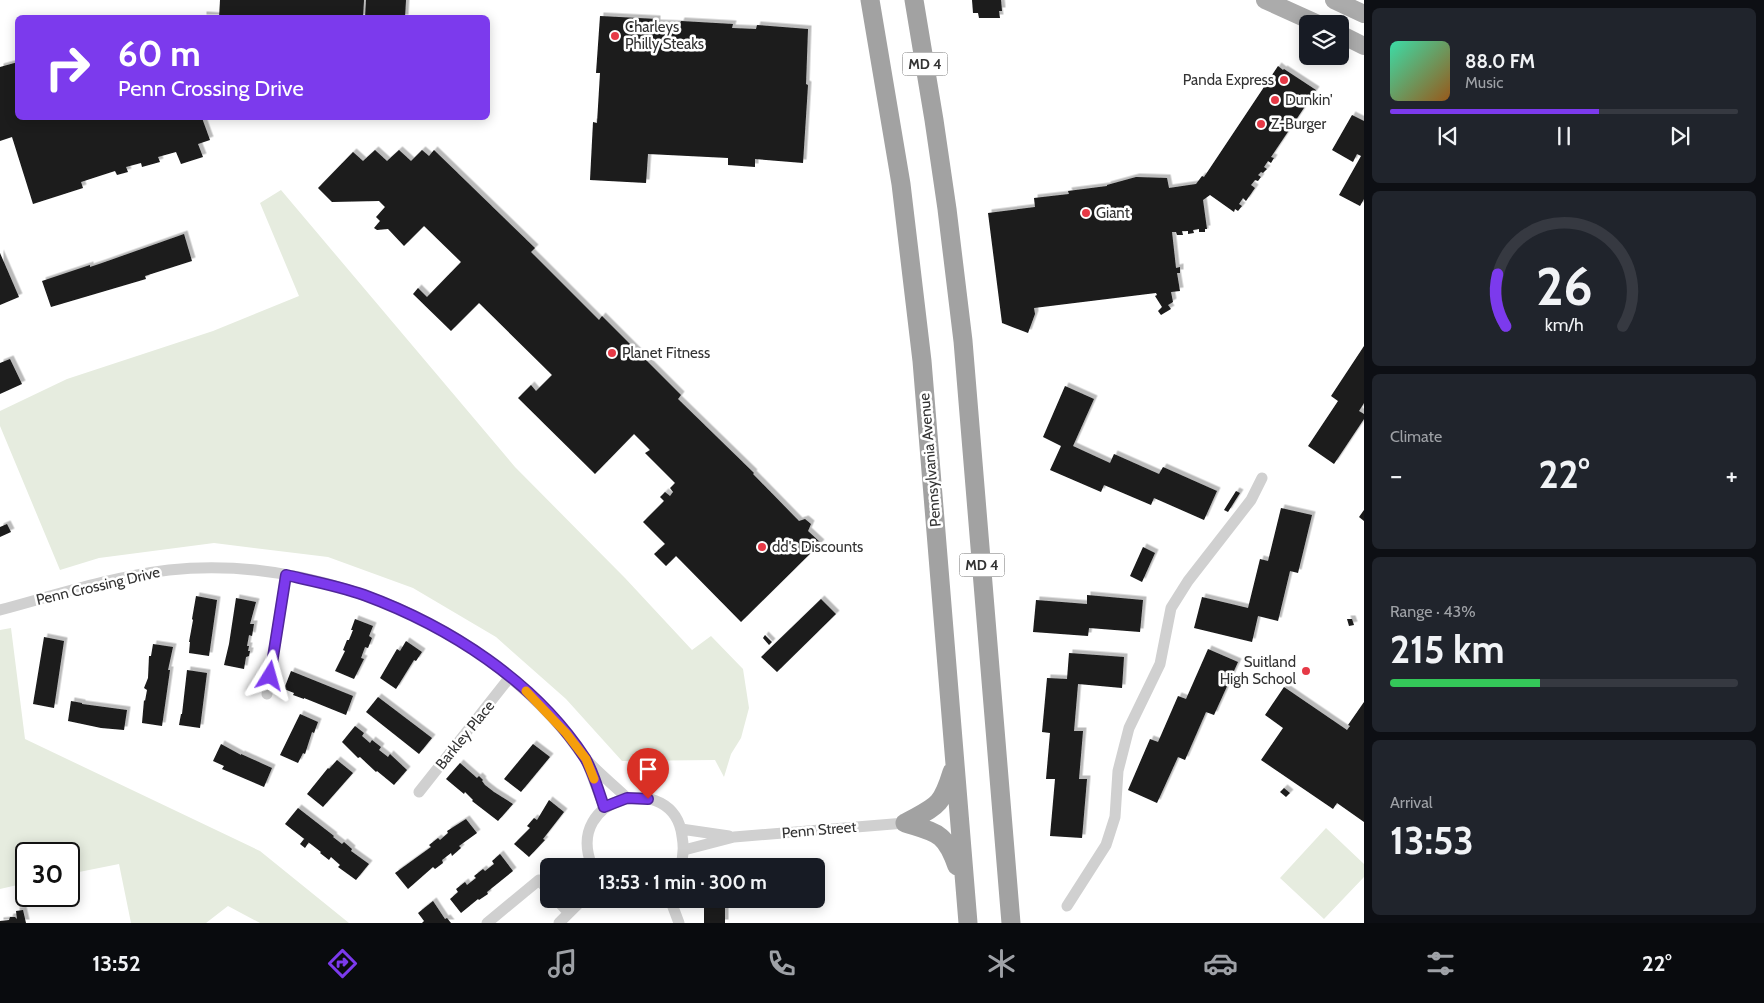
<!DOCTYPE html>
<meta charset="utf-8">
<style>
:root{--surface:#171b24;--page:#20242c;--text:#f1f3f6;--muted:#9ea1a6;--line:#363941;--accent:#7c3aed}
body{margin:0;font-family:Cabin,sans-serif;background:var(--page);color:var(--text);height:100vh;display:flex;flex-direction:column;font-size:19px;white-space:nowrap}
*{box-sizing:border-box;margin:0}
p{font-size:16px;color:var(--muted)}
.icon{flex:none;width:28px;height:28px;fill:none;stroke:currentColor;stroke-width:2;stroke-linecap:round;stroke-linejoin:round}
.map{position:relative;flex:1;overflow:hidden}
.details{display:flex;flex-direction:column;gap:8px;padding:8px;background:#0d0f14;width:400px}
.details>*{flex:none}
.hud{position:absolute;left:15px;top:15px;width:475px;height:105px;border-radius:8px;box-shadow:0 2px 12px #0003;background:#7c3aed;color:#fff;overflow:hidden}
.buttons{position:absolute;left:1299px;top:15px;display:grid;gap:10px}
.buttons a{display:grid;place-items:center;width:50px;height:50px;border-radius:8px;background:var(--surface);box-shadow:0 2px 12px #0003;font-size:25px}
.speed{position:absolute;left:15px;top:842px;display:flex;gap:10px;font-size:25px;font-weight:700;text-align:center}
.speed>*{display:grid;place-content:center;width:65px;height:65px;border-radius:50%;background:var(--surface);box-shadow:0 2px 12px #0003;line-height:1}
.speed .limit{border:2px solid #111;border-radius:8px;background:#fff;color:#111}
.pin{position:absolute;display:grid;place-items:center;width:42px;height:42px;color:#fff;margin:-51px -21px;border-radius:50% 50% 50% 0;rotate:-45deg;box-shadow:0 0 5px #0007}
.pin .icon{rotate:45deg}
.me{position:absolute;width:55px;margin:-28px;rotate:8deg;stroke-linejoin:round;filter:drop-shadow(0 0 4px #0008)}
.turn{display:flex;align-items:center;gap:18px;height:105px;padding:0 20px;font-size:22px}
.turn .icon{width:65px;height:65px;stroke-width:2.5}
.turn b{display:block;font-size:35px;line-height:42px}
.big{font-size:38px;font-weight:700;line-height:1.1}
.details .tile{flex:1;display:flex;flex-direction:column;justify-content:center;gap:8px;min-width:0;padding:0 18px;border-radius:8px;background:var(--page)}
.details .dial{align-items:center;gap:0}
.dial svg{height:130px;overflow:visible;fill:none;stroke:var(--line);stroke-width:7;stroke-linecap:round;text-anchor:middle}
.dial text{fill:var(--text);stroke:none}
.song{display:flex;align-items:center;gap:15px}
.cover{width:60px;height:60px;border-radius:8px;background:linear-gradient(135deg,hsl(160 70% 55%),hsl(30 70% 35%))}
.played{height:5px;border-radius:2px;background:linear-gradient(90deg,var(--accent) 60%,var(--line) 60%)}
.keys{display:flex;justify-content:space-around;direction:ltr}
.heat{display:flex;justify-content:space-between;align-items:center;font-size:28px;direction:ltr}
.charge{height:8px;border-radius:4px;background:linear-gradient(90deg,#34c759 43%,var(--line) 0)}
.trip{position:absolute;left:540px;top:858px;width:285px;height:50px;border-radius:8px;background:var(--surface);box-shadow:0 2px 12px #0003;font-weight:700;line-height:50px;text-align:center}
.menu{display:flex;height:80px;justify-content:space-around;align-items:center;background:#090b0e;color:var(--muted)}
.menu .icon{width:35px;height:35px}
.menu .active{color:var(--accent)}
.menu b{font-size:22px;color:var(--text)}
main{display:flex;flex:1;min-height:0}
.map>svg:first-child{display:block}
.green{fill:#e6ecdf}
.building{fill:#1a1a1a;filter:url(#shadow)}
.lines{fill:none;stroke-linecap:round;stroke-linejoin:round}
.minor{stroke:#d0d0d0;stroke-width:11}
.primary{stroke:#ababab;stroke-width:18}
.trunk{stroke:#a2a2a2;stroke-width:19}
.route-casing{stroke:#51269a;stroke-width:12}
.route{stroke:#7c3aed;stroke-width:9}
.slow{stroke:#f59e0b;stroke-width:9}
.poi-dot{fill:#e63946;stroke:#fff;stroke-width:2}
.labels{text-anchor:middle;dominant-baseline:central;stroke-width:5;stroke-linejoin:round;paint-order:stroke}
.shield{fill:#fff;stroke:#707070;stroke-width:1}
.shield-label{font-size:14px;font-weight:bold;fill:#333}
.poi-label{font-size:15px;fill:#333;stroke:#fff;text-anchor:start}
.street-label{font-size:15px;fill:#333;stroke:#fff}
</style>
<main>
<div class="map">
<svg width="1364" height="923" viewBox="0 0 1364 923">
<defs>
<filter id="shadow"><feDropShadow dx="3.5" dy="-3.5" stdDeviation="0" flood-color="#0004"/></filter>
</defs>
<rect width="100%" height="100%" fill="#fff"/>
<!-- green -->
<path class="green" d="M281 190 515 467 625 578 692 650 711 636 743 669 749 708 741 738 731 754 724 777 715 760 622 761 566 699 496 637 413 588 328 557 214 543 99 558 60 570 0 426V411L67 379 213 331 299 296 260 203Z
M11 628 25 739 260 851 349 923H260L228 906 206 923H131L119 864 69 874V854H26V883L0 889V630Z
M1326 828 1364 864V877L1324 919 1280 878Z"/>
<!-- building -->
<path class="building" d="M220 0H364L363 18H219Z
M366 0H406L405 18H365Z
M972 0H1001L1002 11H999L1000 18H979L978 13H973Z
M203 15 218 16V18H203Z
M600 16 657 19V23L680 24 681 21 733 24 732 28 756 29 757 25 808 29 806 84 808 85 803 163 755 159V167L728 165V158L648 154 646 183 590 180 593 122 597 123 600 73H596Z
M18 62V118H202L210 140 198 144 203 157 181 164 176 152 158 157 160 162 142 167 141 163 126 167 128 172 117 175 115 171 81 182 83 188 33 204 12 137 0 141V67Z
M1278 66 1283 70 1284 69 1316 90 1271 157 1274 158 1271 163 1268 161 1264 167 1267 169 1263 173 1261 172 1258 175 1261 177 1258 181 1255 180 1251 185 1255 188 1246 201 1243 198 1239 204 1242 206 1238 211 1235 209 1234 212 1210 195 1203 200 1207 229H1205V232H1199V229L1193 230 1194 233 1188 234V231H1182L1183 235H1177L1176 232H1172L1176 268 1180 267V273H1177L1180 291 1171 292 1173 302 1168 305 1171 309 1161 315 1158 311 1162 307 1155 296 1157 295 1156 293 1034 308 1035 314 1028 333 1002 323 988 213 1035 207 1034 198 1069 194 1068 191 1107 186V185L1136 177 1167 178 1169 188 1196 184 1202 176 1204 177Z
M1352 115 1364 121V199L1360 206 1339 195 1361 156 1357 154 1353 162 1332 150Z
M375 150 387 161 399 150 411 161 422 150 429 156 434 150 535 248 531 252 599 320 602 316 681 395 678 399 754 473 753 474 799 521 805 519 811 524 808 531 821 543 741 622 676 556 666 566 654 554 665 544 643 522 664 501 660 497 665 492 670 496 673 492 670 488 675 483 645 453 650 450 634 434 595 474 518 398 531 385 536 391 552 375 479 303 451 331 413 294 418 288 427 297 461 262 424 226 404 246 388 229 377 230 374 228 380 221 376 217 385 207 379 201 332 202 318 188 353 152 363 161Z
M184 234 192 261 145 276 146 279 51 307 42 281 90 265V267L102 263Z
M0 253 19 297 0 305Z
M1364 346V403L1359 411 1364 414V419L1334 464 1308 446 1338 401 1331 396Z
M10 359 22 384 0 394V363Z
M1065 386 1094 399 1073 446 1110 463 1114 454 1159 474 1163 467 1217 491 1204 520 1154 498 1151 505 1104 485 1101 492 1050 470 1061 446 1043 437Z
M1236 491 1240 493 1228 512 1224 510Z
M1281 508 1312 515 1298 573 1290 571 1278 621 1258 616 1252 642 1194 628 1202 597 1248 608 1260 559 1268 561Z
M1364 510V521L1359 517Z
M7 524 11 532 0 537V527Z
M1143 547 1155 553 1142 582 1130 576Z
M1087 595 1143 600 1140 632 1089 628 1088 636 1033 632 1036 600 1087 604Z
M196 596 217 600 209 656 189 653 190 642H189L193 620 192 619Z
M236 598 256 602 250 624H254L252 636 249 635 247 646H249L248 651H250L249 656 246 657 244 669 224 665 229 644Z
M821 599 836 614 777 672 761 657Z
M355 619 373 626 369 636 372 638 368 648 365 647 361 658 364 659 354 679 335 671 345 651 343 650 347 640H349L353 630H351Z
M1347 619H1352L1354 625 1349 626Z
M765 635 772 642 769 645 763 638Z
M44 637 64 641 54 708 33 704Z
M406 641 422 652 416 661 414 660 396 689 380 678 397 649 400 651Z
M153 644 173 647 168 670H170L162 726 142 723 144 700 145 701 147 690 144 688 148 678 149 656H151Z
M1208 649 1238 662 1214 715 1206 712 1185 760 1178 757 1157 803 1128 790 1150 739 1158 742 1178 696 1186 699Z
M1069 653 1124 657 1122 688 1078 684 1074 731H1083L1079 779H1087L1082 838 1050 836 1055 779H1046L1050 733 1042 732 1047 678 1067 679Z
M187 670 207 673 200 728 179 725 181 714H182Z
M291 671 353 696 346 715 304 698V699L293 695 294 693 284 689Z
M1284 687 1347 730 1350 726 1348 725 1364 702V822L1337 803 1333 809 1261 760 1283 728 1265 715Z
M378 697 432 738 419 754 366 712Z
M71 701 82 703V704L127 710 124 730 101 728 68 721Z
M300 714 318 722 314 733 312 732 305 754 303 753 298 763 280 755Z
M355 726 364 733 362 736 370 743 372 740 381 747 379 750 388 757 390 754 407 770 394 785 377 771 376 772 360 757 358 758 342 742Z
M221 744 241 755V754L272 768 264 787 222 769 224 766 213 761Z
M533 744 550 757 521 792 504 779Z
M337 760 353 773 323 807 307 794 328 768 329 769Z
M460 763 477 778 479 776 483 780 482 781 485 785 494 792 513 804 498 821 472 801 473 800 465 792 464 794 446 779Z
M1284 788 1290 793 1286 797 1280 792Z
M549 800 564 812 543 839 545 840 529 857 514 844 530 828 527 826 534 818 537 820Z
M298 808 334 836 333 837 342 844 344 842 352 849 351 851 369 864 356 880 338 867 340 865 331 857 329 860 320 853 321 852 285 824Z
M466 819 477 833 459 846 461 848 452 856 451 853 442 860 443 863 435 869 433 867 408 889 395 873 431 847 429 845 438 838 440 840 448 833 447 831Z
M304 839 309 842 305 848 300 844Z
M500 854 513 871 487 892 488 894 479 900 478 899 461 913 450 899 458 892 456 889 465 882 467 885 476 878 474 876 483 869 485 871 494 864 492 861Z
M702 899H721V900H725V923H704V901H702Z
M433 901 445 919 447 918 451 923H422L424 921 418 913Z
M23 910 26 923H0V921L9 920 10 917H15L17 919 16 911Z"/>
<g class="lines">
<!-- minor -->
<path class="minor" d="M0 610C56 595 111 577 169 570 286 557 423 602 512 679 531 695 549 713 565 732 573 741 578 751 586 759 598 773 614 785 627 798
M267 694 286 575
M587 762 604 807
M419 792 510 677
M681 829 729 836
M684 850 734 837 905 823
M592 866C563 795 674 770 682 836 684 847 684 856 680 866
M556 899 569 913
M670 899 679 923
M1067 906 1106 845 1115 817 1118 771 1129 728 1160 664 1171 608 1188 581 1251 500 1262 478
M487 923 539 880 549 891
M559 923 583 899"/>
<!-- primary -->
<path class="primary" d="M1265 0 1318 24
M1334 0 1364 14
M1340 34 1364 46"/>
<!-- trunk -->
<path class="trunk" d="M870 0 901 184 922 361 968 923
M914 0 934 120 947 209 963 341 1011 923
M905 823C937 833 945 832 957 866
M905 823C936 806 941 808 952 772"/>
</g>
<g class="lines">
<defs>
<path id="route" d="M270 676 286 575C312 581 339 586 364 595 448 626 535 681 585 758 593 771 599 792 604 807L627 798 648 799"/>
</defs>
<!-- route casing -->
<use href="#route" class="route-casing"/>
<!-- route -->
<use href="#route" class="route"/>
<!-- slow -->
<path class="slow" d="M526 691 566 733 586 759 594 779"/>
</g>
<!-- markers -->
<g class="poi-dot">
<circle cx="615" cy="36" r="5"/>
<circle cx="1284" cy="80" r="5"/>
<circle cx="1275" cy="100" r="5"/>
<circle cx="1261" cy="124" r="5"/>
<circle cx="1086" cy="213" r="5"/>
<circle cx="612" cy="353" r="5"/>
<circle cx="762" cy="547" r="5"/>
<circle cx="1306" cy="671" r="5"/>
</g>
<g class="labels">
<!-- shield labels -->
<g class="shield">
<rect x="902.5" y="52.5" width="45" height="23" rx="4"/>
<rect x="959.5" y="553.5" width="45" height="23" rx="4"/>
</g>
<g class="shield-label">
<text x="925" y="64">MD 4</text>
<text x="982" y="565">MD 4</text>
</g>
<!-- poi labels -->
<g class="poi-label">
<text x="625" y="27">Charleys<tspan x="625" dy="17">Philly Steaks</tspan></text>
<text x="1274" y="80" text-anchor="end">Panda Express</text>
<text x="1285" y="100">Dunkin'</text>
<text x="1271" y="124">Z-Burger</text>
<text x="1096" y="213">Giant</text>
<text x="622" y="353">Planet Fitness</text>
<text x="772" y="547">dd's Discounts</text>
<text x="1296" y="662" text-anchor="end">Suitland<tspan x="1296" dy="17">High School</tspan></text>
</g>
<!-- street labels -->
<g class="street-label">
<text transform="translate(930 460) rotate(-95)">Pennsylvania Avenue</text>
<text transform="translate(98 586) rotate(-13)">Penn Crossing Drive</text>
<text transform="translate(465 735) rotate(-51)">Barkley Place</text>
<text transform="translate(819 830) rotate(-5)">Penn Street</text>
</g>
</g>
</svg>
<div class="buttons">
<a><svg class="icon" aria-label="layers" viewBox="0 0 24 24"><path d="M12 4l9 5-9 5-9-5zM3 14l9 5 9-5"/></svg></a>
</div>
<div class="speed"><div class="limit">30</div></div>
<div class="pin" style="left:648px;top:799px;background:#d93025"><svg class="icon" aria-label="arrive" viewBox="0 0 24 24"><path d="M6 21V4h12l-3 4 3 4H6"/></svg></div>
<svg class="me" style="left:270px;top:676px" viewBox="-20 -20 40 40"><path d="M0-17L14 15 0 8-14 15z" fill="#7c3aed" stroke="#fff" stroke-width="4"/></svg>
<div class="trip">13:53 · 1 min · 300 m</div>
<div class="hud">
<div class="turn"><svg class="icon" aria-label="right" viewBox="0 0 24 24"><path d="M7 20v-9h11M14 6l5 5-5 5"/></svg><div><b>60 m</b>Penn Crossing Drive</div></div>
</div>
</div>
<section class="details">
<div class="tile">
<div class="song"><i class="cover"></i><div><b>88.0 FM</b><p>Music</p></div></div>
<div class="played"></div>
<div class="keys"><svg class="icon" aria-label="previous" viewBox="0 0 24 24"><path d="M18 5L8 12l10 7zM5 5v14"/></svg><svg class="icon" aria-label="pause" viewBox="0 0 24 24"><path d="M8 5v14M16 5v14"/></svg><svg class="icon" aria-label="next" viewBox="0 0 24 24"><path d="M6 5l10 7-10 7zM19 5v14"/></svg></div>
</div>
<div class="tile dial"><svg viewBox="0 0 100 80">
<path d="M14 69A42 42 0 1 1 86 69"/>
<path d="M14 69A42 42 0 0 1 9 37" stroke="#7c3aed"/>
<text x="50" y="56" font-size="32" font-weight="700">26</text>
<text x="50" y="72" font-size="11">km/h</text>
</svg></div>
<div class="tile"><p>Climate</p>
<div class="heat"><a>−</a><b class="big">22°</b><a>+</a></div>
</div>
<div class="tile"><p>Range · 43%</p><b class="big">215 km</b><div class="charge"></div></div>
<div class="tile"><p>Arrival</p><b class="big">13:53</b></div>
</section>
</main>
<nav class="menu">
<b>13:52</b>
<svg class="icon active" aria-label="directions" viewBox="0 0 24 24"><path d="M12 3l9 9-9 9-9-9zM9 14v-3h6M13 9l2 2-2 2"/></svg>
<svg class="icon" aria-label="music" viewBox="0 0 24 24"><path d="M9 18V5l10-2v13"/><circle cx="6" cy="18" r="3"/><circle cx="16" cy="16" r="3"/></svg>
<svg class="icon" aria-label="phone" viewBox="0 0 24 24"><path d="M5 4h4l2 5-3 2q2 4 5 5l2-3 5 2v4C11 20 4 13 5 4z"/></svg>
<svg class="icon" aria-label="climate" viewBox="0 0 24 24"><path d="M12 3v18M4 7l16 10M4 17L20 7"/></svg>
<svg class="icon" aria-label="car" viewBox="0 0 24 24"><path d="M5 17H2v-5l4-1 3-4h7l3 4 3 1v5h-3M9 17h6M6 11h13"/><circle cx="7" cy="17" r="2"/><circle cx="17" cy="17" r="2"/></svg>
<svg class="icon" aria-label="filters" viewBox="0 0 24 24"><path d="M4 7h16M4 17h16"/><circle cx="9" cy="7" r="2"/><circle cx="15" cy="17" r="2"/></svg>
<b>22°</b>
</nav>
